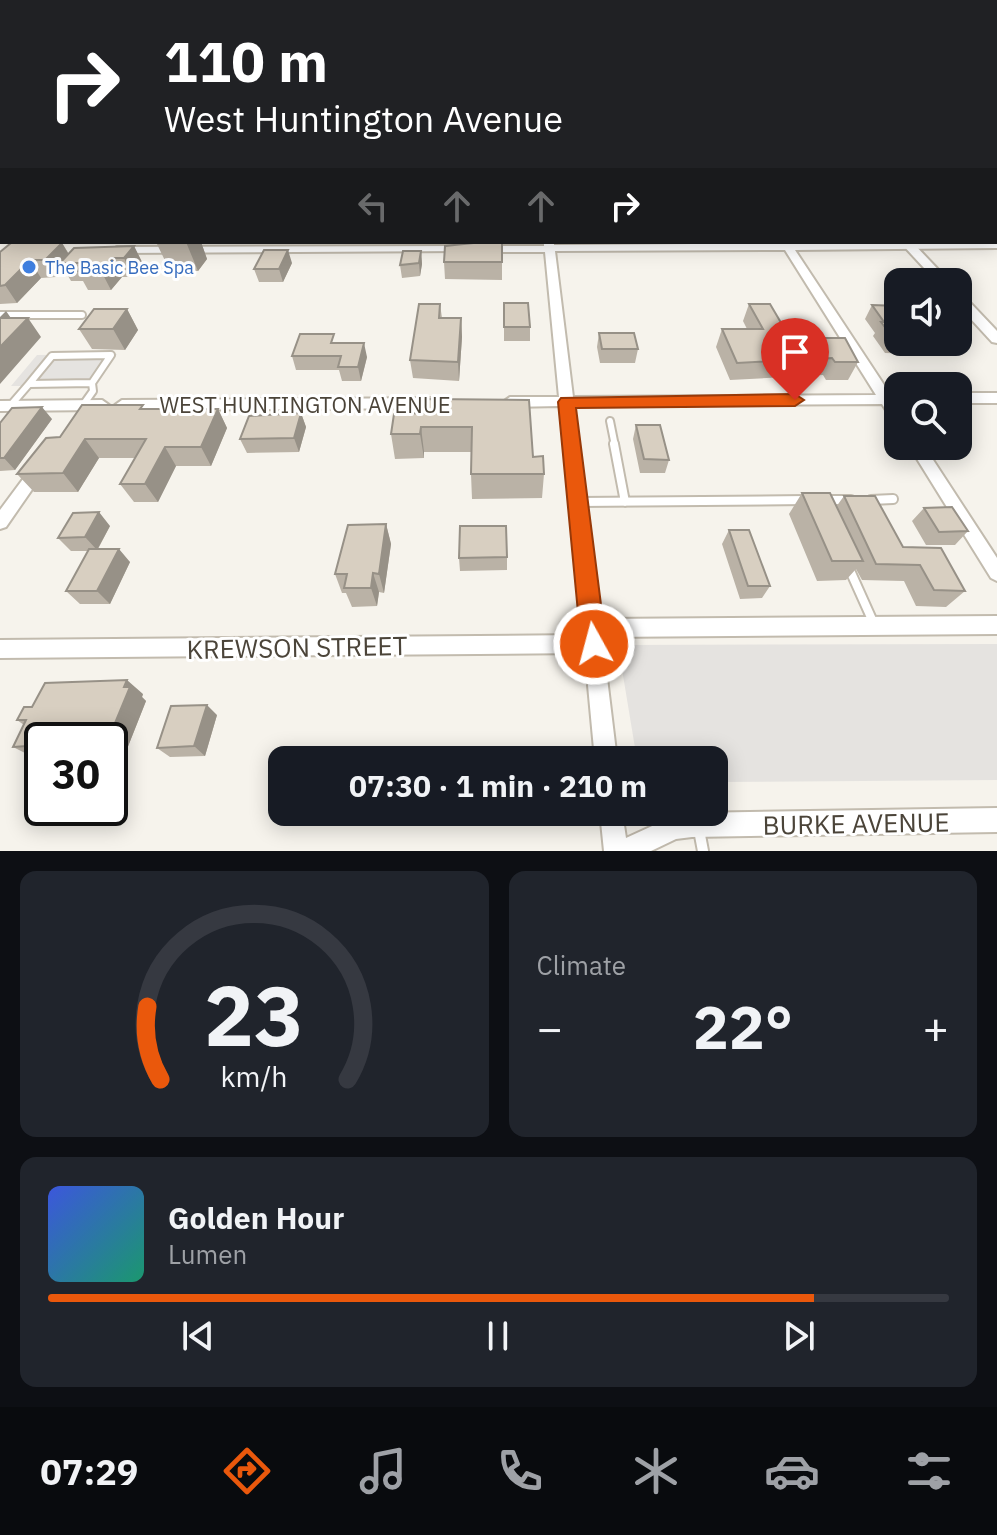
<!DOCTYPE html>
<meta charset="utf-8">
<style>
:root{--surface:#171b24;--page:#20242c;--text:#f1f3f6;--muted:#9ea1a6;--line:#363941;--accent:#ea580c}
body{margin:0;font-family:"IBM Plex Sans",sans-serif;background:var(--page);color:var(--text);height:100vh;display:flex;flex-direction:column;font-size:30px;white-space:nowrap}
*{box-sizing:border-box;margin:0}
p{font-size:26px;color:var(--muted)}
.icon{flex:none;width:44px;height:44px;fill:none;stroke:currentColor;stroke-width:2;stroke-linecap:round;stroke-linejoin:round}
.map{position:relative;height:851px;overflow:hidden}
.side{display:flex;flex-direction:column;gap:20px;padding:20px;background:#0d0f14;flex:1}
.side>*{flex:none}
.top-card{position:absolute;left:0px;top:0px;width:998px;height:244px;box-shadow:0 4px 20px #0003;background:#202124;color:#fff;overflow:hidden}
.controls{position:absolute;left:884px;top:268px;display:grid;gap:16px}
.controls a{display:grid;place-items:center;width:88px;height:88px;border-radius:16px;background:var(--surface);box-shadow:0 4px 20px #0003;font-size:40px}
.speed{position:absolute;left:24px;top:722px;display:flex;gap:16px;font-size:40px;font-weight:700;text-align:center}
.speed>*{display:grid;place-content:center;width:104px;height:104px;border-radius:50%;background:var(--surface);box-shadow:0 4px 20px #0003;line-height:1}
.speed .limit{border:4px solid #111;border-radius:12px;background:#fff;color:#111}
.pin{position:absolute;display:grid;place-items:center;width:68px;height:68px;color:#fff;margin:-82px -34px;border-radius:50% 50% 50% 0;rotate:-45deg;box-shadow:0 0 8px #0007}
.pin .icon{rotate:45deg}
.me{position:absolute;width:88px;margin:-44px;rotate:353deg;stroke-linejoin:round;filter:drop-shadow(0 0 6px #0008)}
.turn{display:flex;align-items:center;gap:28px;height:168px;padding:0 32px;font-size:36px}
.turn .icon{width:104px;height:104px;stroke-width:2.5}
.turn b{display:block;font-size:56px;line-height:68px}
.lanes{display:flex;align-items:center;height:76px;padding:0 32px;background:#0003;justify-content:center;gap:40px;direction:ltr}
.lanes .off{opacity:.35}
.big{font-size:60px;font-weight:700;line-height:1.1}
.side .tile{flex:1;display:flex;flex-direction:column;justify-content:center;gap:12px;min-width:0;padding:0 28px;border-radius:16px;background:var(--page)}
.side .dial{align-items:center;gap:0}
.dial svg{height:208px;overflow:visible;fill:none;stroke:var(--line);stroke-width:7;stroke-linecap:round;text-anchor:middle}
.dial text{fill:var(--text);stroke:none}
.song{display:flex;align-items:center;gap:24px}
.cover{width:96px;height:96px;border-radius:12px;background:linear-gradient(135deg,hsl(230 70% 55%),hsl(160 70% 35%))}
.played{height:8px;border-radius:4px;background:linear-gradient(90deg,var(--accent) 85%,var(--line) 85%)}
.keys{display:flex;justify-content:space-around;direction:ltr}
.heat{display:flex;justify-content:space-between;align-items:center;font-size:44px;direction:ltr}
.side .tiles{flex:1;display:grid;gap:20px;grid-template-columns:1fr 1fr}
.tile:last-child{grid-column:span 2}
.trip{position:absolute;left:268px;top:746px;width:460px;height:80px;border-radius:16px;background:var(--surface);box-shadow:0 4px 20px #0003;font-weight:700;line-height:80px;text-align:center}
.tabs{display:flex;height:128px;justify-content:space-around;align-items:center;background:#090b0e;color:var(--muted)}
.tabs .icon{width:56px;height:56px}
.tabs .active{color:var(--accent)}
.tabs b{font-size:36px;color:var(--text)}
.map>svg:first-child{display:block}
.parking{fill:#e5e3e0}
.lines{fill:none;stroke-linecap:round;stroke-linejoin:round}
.service-far2-casing{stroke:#c2bbae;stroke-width:10}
.service-far1-casing{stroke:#c2bbae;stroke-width:12}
.service-casing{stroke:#c2bbae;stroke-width:14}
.minor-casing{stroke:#c2bbae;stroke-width:4}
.tertiary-casing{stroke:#c2bbae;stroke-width:4}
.service-far2{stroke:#fff;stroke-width:6}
.service-far1{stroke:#fff;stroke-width:8}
.service{stroke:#fff;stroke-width:10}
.minor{fill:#fff;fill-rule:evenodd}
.tertiary{fill:#fff;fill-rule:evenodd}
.wall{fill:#bab2a6}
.shaded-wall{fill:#979187}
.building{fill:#d8cfc1;stroke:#979187;stroke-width:2}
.route{fill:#ea580c;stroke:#983908;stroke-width:2}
.shop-dot{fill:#3f7fe0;stroke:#fff;stroke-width:3}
.labels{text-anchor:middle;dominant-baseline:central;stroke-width:6;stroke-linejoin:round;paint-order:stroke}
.far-shop-label{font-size:18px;fill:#366cbe;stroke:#fff;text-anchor:start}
.street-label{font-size:22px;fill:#4b4439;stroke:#fff}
.near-street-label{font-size:26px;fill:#4b4439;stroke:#fff}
</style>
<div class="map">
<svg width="997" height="851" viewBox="0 0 997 851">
<rect width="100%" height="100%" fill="#f6f3ec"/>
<!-- parking -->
<path class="parking" d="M117 354 94 386H11L37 355Z
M997 644V780L714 782V760H637L618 645Z"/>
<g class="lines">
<defs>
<path id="service-far2" d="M0 315H82
M29 384 52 356 111 355 92 383
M10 406 29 384 92 383 93 391 83 405
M610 421 615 446"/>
<path id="service-far1" d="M614 444 625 502
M823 500H851
M871 500 893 499
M579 502 807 500
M848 566 874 624"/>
<path id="service" d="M699 830 703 851"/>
<path id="minor" d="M996 148H997V152H996Z
M2 219V226L0 227V220Z
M544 242H554V245L997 242V248L795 250 890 394H898V404H896L898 407V423L893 421 882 404 574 406 600 619 997 616V634L602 637 617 760H595L585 653 0 658V640L583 635 560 406 510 407 503 402 510 397H559L545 252H485L480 249 485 246H544ZM785 250 876 395 573 397 555 251Z
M461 246 465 247V251L117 253 112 250 117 247Z
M958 393H997V403H958Z
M446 398 453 403 446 408 122 410 115 405 122 400Z
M102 400 109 405 102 410 0 411V401Z
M909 446H924L997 558V581L991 578Z
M37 465 42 467 45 471 42 475 6 527 0 529V510L32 467Z
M997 808V832L692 837 676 839 651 851H604L600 812H622L626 838 674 816 692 813Z"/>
<path id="tertiary" d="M996 180H997V186H996Z
M900 242H912L950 282H937Z
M958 293 962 294 997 331V343L992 342 958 305Z"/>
</defs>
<!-- service-far2 casing -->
<use href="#service-far2" class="service-far2-casing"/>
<!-- service-far1 casing -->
<use href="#service-far1" class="service-far1-casing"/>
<!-- service casing -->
<use href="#service" class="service-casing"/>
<!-- minor casing -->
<use href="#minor" class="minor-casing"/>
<!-- tertiary casing -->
<use href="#tertiary" class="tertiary-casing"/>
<!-- service-far2 -->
<use href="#service-far2" class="service-far2"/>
<!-- service-far1 -->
<use href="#service-far1" class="service-far1"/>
<!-- service -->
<use href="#service" class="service"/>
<!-- minor -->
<use href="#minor" class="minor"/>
<!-- tertiary -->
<use href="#tertiary" class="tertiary"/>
</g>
<!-- wall -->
<path class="wall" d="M156 242H201L207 259 198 271H170Z
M502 242V280L445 279 444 262Z
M62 243 69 254 134 246 143 264 133 277H122L111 290H88L83 281H71L64 269 56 277 41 278 17 303 0 304V252Z
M421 251 422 264 420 276 402 278 400 265Z
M292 263 283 282H259L254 269Z
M504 303 530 327V341H504Z
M440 304 442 318H461L462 337 459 381 413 378 410 360Z
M749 304 790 338 858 362 848 380H826L823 375 730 380 716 347 722 329H747L743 321Z
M872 305 898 306V342H924L917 354 885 353 873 336 875 333 865 319Z
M127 309 138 330 125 350 92 349 79 329Z
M599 333 638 349 635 363H600L597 347Z
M336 343 367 357 361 381H342L339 370H296L292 356Z
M427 399 533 457 544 474 542 498 472 499 471 474 472 452H424V458L395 459 391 434 426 413Z
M145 409H218L227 428 211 466H176L158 502H134L120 484 135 458H99L78 492H34L17 474 60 437Z
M301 413 306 427 299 452 247 453 240 439Z
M52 419 15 470 0 471V423Z
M636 425 669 460 665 473H640L633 439Z
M802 493 836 507 844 496 903 547 965 591 946 607 916 606 904 581 862 580 856 569 846 580 817 581 789 514Z
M924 508 968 531 955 545H926L912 521Z
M386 524 391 544 384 593 379 592 377 606 352 607 346 593H342L335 574Z
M110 526 98 549 130 562 110 604H80L66 591 88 551H71L58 538Z
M729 530 770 586 762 598 740 599 722 544Z
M507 557V570L460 571 459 558Z
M143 694 142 697 146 701 125 754 110 755V740H42V758H35L13 747 24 725 17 720 32 707Z
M217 715 205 756 170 757 157 748Z"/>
<!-- shaded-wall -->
<path class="shaded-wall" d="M2 176V205L0 206V178Z
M186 242H201L207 259 198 271Z
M62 243 72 260 60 263 64 269 56 277 45 260Z
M134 246 143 264 133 277 124 258Z
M288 250 292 263 283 282 279 269Z
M421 251 422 264 420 276 419 263Z
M112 258 122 277 111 290 101 271Z
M30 260 41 278 17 303 5 285Z
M127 309 138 330 125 350 113 329Z
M6 311 18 328 28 318 41 337 0 384V317Z
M461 318 462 337 459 381 458 362Z
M364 343 367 357 361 381 358 367Z
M42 407 52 419 15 470 4 458Z
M218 409 227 428 211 466 201 447Z
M301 413 306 427 299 452 294 438Z
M421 427 424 452V458L420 434Z
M85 439 99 458 78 492 63 473Z
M165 447 176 466 158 502 145 484Z
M99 512 110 526 97 550 85 537Z
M386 524 391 544 384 593 379 574Z
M119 549 130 562 110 604 97 591Z
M373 573 379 592 377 606 371 588Z
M127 680 143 694 142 697 146 701 125 754 110 745V740H108Z
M207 705 217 715 205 756 194 746Z"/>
<!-- building -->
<path class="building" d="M2 125V176L0 178V126Z
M483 242H502V262H444L445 246Z
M11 243H62L45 260H30L5 285 0 286V252Z
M134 246 124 258H112L101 271H77L85 263H60L74 248Z
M264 250H288L279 269H254Z
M403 251H421L419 263 400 265Z
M504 303H528L530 327H504Z
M419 304H440L439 318H461L458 362 410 360Z
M749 304H770L790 338H845L858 362H835L832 358 737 363 722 329H763Z
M872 305 898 306V339H894L881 322H884Z
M94 309H127L113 329H79Z
M0 318H28L0 347Z
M599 333H634L638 349H602Z
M300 334H334L331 343H364L358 367H338L341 356H292Z
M427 399 529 400 533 457 543 456 544 474H471L472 427H421L420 434H391L394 414 426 413Z
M82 405H143L140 409H218L201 447H165L145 484H120L146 439H85L63 473 17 474 46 438 60 437Z
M42 407 4 458H0V423L12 408Z
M301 413 294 438 240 439 249 416Z
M636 425H660L669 460 644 459Z
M802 493H830L863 561H832Z
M844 496H875L903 547 941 548 965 591 934 590 920 565 876 564Z
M952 507 968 531 939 532 924 508Z
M99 512 85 537 58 538 73 513Z
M386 524 379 574 373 573 371 588H344L347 574H335L348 525Z
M460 526H506L507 557 459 558Z
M729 530H749L770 586H748Z
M89 549H119L97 591H66Z
M127 680 124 687H130L108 740H42V745L13 747 26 720H17L24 707H32L45 683Z
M207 705 194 746 157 748 171 706Z"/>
<!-- sky -->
<linearGradient id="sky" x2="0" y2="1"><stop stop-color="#8fc1ec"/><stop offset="0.49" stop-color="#fbfaf6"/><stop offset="1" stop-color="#fbfaf6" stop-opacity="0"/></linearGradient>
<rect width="997" height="233" fill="url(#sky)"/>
<!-- route -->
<path class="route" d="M795 394 804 400 795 406 576 408 606 644 603 652 594 656 585 652 581 644 558 402 561 398Z"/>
<!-- markers -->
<circle class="shop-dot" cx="29" cy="267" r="8"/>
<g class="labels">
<!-- far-shop labels -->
<g class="far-shop-label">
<text x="45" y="267">The Basic Bee Spa</text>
</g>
<!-- street labels -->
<g class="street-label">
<text x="305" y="404">WEST HUNTINGTON AVENUE</text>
</g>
<!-- near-street labels -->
<g class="near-street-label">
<text transform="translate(297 647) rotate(-1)">KREWSON STREET</text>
<text transform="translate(856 823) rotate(-1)">BURKE AVENUE</text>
</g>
</g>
</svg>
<div class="controls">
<a><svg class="icon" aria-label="sound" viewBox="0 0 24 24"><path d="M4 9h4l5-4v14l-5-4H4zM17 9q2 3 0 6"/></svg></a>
<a><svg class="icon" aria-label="search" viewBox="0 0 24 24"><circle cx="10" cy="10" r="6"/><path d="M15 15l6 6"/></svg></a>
</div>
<div class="speed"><div class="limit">30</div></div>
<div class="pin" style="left:795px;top:400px;background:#d93025"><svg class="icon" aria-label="arrive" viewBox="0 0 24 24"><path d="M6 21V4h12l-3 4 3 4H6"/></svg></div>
<svg class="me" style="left:594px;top:644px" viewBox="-20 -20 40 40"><circle r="17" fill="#ea580c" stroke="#fff" stroke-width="3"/><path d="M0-11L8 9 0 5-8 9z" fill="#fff"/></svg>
<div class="trip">07:30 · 1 min · 210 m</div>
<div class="top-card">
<div class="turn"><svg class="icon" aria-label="right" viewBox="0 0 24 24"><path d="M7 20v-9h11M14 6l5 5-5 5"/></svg><div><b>110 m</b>West Huntington Avenue</div></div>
<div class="lanes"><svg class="icon off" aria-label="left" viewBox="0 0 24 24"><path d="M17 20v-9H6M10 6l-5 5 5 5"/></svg><svg class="icon off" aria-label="ahead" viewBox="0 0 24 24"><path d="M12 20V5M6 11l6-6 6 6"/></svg><svg class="icon off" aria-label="ahead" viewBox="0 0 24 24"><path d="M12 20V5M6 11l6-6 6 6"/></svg><svg class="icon" aria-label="right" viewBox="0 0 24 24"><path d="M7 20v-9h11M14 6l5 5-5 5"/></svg></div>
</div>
</div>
<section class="side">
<div class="tiles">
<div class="tile dial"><svg viewBox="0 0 100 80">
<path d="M14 69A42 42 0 1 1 86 69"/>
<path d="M14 69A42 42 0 0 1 9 41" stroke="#ea580c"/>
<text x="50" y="56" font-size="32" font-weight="700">23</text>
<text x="50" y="72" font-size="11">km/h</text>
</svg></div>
<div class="tile"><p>Climate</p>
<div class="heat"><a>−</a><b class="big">22°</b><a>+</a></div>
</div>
<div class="tile">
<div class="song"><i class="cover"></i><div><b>Golden Hour</b><p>Lumen</p></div></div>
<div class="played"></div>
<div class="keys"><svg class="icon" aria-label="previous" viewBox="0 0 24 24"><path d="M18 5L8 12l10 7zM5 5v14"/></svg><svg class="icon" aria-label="pause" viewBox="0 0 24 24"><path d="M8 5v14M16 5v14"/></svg><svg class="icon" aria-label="next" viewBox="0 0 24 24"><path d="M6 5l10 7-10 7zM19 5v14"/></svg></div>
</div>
</div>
</section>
<nav class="tabs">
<b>07:29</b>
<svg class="icon active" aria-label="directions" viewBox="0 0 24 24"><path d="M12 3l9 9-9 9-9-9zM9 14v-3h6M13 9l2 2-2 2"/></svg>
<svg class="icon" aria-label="music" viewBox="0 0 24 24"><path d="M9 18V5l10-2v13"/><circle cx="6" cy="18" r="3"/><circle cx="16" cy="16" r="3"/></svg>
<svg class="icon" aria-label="phone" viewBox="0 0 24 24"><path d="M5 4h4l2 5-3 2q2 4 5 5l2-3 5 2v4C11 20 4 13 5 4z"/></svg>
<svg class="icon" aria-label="climate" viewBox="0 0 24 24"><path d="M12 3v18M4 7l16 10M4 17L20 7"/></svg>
<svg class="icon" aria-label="car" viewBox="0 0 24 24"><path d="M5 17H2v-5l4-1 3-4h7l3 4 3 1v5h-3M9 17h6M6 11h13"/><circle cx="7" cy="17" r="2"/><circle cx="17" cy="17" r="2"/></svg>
<svg class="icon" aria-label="filters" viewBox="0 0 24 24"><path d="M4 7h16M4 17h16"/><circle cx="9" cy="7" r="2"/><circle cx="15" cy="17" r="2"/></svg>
</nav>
